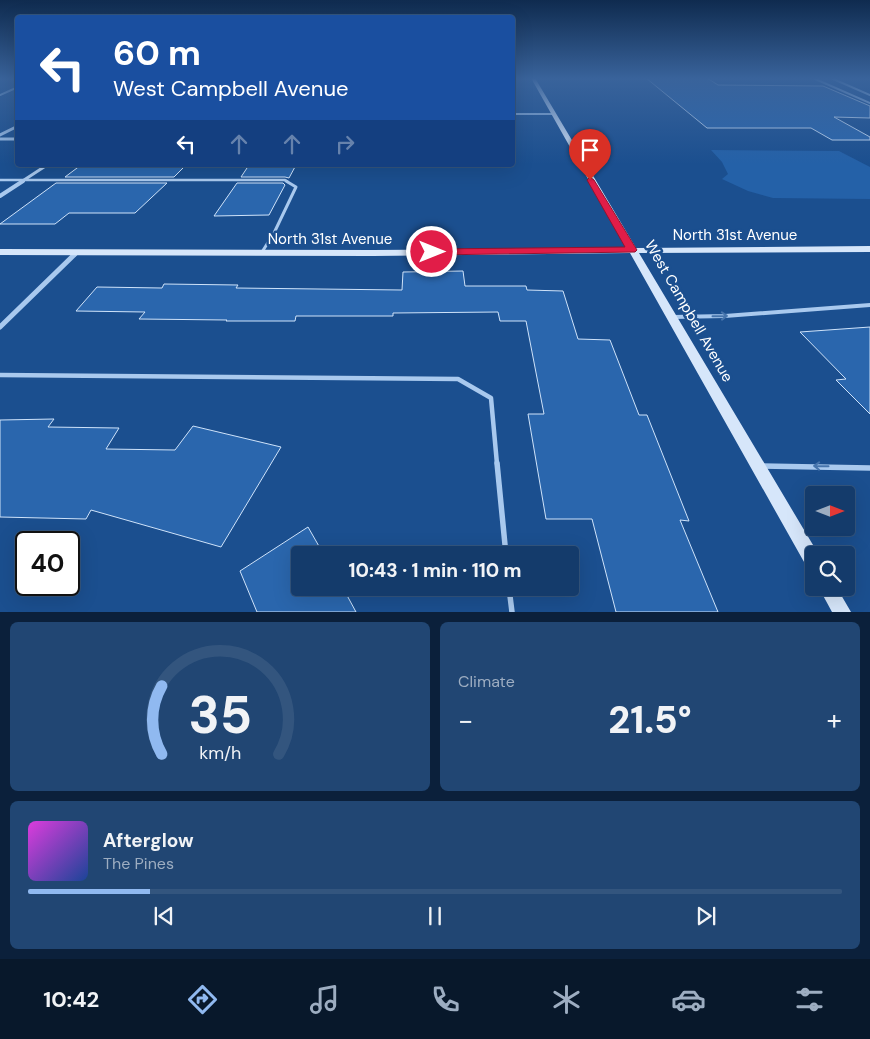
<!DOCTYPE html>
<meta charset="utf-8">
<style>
:root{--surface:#143b6b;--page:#214673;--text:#f1f3f6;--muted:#9dadc1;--line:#33557e;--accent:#90b9f0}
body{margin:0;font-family:"DM Sans",sans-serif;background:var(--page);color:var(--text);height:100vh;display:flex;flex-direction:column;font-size:19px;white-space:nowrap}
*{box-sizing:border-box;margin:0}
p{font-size:16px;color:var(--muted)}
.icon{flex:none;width:28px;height:28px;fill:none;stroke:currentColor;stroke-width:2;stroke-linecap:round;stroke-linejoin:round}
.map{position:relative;height:612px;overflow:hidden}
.drawer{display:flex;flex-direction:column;gap:10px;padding:10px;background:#0b203b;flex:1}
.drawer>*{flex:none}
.hud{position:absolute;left:15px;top:15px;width:500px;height:152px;border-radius:5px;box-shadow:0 5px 20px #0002,0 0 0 1px var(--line);background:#1a4fa0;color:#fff;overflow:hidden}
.needle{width:32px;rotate:90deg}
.fabs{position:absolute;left:805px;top:486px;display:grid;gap:10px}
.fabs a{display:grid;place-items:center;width:50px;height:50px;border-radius:5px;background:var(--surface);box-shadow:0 5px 20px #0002,0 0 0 1px var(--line);font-size:25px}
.speed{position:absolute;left:15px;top:531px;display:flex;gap:10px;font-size:25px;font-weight:700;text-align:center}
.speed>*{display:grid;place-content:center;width:65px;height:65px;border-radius:50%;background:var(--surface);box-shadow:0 5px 20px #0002,0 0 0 1px var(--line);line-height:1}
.speed .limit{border:2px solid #111;border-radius:8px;background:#fff;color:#111}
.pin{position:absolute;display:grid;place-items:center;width:42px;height:42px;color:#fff;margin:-51px -21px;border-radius:50% 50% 50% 0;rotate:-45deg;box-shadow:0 0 5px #0007}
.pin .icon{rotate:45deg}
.me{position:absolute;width:55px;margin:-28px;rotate:90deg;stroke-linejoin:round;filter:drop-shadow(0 0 4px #0008)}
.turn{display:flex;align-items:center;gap:18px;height:105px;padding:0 15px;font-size:22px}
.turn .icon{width:65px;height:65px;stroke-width:2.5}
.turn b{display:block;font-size:35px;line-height:42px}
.lanes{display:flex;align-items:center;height:48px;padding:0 15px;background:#0003;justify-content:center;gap:25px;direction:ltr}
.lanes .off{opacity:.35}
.big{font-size:38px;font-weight:800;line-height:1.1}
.drawer .tile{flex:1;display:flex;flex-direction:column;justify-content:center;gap:8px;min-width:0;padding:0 18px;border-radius:8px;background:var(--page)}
.drawer .dial{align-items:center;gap:0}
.dial svg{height:130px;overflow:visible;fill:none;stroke:var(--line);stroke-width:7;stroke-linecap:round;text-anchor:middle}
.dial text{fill:var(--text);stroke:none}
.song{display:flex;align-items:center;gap:15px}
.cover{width:60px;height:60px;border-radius:8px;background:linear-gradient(135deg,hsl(300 70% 55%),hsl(220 70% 35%))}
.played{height:5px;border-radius:2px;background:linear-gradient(90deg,var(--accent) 15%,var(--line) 15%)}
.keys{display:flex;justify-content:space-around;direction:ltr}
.heat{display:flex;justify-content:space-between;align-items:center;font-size:28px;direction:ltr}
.drawer .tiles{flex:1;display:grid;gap:10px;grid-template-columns:1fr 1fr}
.tile:last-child{grid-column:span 2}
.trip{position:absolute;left:291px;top:546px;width:288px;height:50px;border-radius:5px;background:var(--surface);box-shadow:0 5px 20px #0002,0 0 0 1px var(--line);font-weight:800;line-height:50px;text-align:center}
.dock{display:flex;height:80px;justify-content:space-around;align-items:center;background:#08182b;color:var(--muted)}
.dock .icon{width:35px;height:35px}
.dock .current{color:var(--accent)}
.dock b{font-size:22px;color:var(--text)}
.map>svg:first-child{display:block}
.green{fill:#2461a8}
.building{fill:#2a66ad;stroke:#cfe3fa}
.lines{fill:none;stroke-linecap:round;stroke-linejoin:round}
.lane-far5{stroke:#a9c9ee;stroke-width:2}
.lane-far4{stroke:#a9c9ee;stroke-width:2.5}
.lane-far3{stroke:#a9c9ee;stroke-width:3}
.lane-far2{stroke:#a9c9ee;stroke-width:4}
.lane-far1{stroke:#a9c9ee;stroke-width:4.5}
.lane{stroke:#a9c9ee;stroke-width:5.5}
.street-far2{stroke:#a9c9ee;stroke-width:3}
.street-far1{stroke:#a9c9ee;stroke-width:4}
.street{stroke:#a9c9ee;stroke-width:5}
.secondary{fill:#d6e6fa;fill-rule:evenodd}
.oneway{stroke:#4674ac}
.route{fill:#e11d48;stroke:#92132f}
.labels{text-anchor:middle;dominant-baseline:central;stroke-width:5;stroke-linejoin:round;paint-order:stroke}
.street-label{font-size:15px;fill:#fff;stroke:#1b4f8f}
</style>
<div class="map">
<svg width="870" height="612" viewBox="0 0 870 612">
<rect width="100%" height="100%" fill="#1b4f8f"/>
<!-- green -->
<path class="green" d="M711 150 839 151 870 167V199L773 198 748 191 722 179 728 174 722 162Z"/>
<!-- building -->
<path class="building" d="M646 78H707L718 85 823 86 870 106V118L834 117 870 137V140H832L811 128H707Z
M81 165H186L174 177H65Z
M249 165H296L289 178 285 177H241Z
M56 183H167L135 213H69L55 224H0Z
M237 183H283L285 185 269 215 214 216Z
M463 271 465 286H526L527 290 563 291 578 339 610 340 639 415H647L689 521 680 520 718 612H616L592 519H546L528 414H544L526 321H500L498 312 393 313V316H296L295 321H226L227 320 139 319 145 312 76 311 97 287 162 288 164 284 238 285 236 288 402 290 403 272Z
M870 327V414L836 380 846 379 800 332Z
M54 419 48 427 119 428 106 449 175 450 193 426 281 447 221 547 91 510 86 519 0 517V420Z
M308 527 324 555H300V588H343L356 612H257L240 571Z"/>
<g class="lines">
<!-- lane-far5 -->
<path class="lane-far5" d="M813 78 870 103
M831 78 870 95
M0 95 18 87
M512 114H554"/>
<!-- lane-far4 -->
<path class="lane-far4" d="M0 180H285L288 182"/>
<!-- lane-far3 -->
<path class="lane-far3" d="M262 252 274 233 296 187 286 181"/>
<!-- lane-far2 -->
<path class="lane-far2" d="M673 317 725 316 870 305"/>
<!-- lane-far1 -->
<path class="lane-far1" d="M0 375 458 379 491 398 497 464"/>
<!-- lane -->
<path class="lane" d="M497 463 506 555
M762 466 870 468
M509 588 512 612"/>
<!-- street-far2 -->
<path class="street-far2" d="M0 135 18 126
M0 139H18
M21 182 47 165"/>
<!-- street-far1 -->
<path class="street-far1" d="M0 196 23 181
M74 255 77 252"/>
<!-- street -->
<path class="street" d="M0 327 75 254"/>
<!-- secondary -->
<path class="secondary" d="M531 78H535L636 248 870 246V252L639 253 819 555H814V571L808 569 630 253 373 256 0 255V249L373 250 627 248Z
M819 588H837L851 612H832Z"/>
</g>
<!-- one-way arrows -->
<defs><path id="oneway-shaft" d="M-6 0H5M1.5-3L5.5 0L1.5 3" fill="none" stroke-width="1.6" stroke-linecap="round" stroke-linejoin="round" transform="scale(1.25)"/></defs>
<g class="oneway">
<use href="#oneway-shaft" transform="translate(720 316) rotate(-1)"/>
<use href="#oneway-shaft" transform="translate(821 466) rotate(-179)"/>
</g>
<!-- sky -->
<linearGradient id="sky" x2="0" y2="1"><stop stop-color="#0f2b4f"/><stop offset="0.48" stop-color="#39639b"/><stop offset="1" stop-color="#39639b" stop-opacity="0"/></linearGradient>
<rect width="870" height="164" fill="url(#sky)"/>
<!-- route -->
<path class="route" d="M590 177 594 180 637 250 635 252 432 255 427 252 432 249 625 247 587 180Z"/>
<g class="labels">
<!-- street labels -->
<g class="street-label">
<text x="735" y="235">North 31st Avenue</text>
<text x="330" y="239">North 31st Avenue</text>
<text transform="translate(689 311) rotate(60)">West Campbell Avenue</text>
</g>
</g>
</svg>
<div class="fabs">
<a><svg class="needle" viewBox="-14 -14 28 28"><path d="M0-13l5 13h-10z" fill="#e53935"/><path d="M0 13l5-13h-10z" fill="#9dadc1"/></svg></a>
<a><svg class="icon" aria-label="search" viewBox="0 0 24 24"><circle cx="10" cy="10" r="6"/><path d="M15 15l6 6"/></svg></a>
</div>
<div class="speed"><div class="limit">40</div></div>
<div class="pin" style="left:590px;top:180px;background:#d93025"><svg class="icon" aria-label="arrive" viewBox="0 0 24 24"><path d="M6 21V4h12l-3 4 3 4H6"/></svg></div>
<svg class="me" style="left:432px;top:252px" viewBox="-20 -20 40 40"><circle r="17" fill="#e11d48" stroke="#fff" stroke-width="3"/><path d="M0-11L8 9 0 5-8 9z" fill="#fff"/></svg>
<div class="trip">10:43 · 1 min · 110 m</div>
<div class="hud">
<div class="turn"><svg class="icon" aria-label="left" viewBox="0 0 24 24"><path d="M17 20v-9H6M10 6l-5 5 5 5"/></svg><div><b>60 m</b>West Campbell Avenue</div></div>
<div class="lanes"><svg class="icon" aria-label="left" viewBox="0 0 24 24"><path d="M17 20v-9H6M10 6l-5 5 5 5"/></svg><svg class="icon off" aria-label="ahead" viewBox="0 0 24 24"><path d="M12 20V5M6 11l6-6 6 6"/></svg><svg class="icon off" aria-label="ahead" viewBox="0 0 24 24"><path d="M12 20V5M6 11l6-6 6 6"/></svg><svg class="icon off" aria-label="right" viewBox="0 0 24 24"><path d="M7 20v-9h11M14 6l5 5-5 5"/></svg></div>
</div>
</div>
<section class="drawer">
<div class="tiles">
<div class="tile dial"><svg viewBox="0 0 100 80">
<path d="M14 69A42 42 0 1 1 86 69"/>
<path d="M14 69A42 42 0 0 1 14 27" stroke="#90b9f0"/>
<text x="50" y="56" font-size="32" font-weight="700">35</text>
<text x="50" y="72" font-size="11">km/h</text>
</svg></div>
<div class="tile"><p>Climate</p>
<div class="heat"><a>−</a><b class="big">21.5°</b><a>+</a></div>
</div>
<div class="tile">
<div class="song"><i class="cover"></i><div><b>Afterglow</b><p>The Pines</p></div></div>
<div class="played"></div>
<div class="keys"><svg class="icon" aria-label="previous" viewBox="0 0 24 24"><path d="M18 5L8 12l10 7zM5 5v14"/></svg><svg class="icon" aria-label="pause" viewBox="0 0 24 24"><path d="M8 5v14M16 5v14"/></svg><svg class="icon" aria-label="next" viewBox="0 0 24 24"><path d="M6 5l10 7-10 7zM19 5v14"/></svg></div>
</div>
</div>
</section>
<nav class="dock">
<b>10:42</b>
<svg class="icon current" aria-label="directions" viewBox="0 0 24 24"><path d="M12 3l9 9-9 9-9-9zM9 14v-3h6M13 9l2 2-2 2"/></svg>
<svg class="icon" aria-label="music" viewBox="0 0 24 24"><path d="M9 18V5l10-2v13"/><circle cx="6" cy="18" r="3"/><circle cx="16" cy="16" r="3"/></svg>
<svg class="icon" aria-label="phone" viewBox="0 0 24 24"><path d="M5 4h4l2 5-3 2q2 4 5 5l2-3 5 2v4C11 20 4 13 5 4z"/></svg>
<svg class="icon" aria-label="climate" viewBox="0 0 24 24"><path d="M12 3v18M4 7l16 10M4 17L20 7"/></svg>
<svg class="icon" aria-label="car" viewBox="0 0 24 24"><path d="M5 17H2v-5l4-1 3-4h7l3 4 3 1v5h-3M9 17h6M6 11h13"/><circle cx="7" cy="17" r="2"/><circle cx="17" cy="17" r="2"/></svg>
<svg class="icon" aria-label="filters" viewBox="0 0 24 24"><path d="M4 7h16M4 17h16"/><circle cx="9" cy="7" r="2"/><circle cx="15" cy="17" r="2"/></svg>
</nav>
